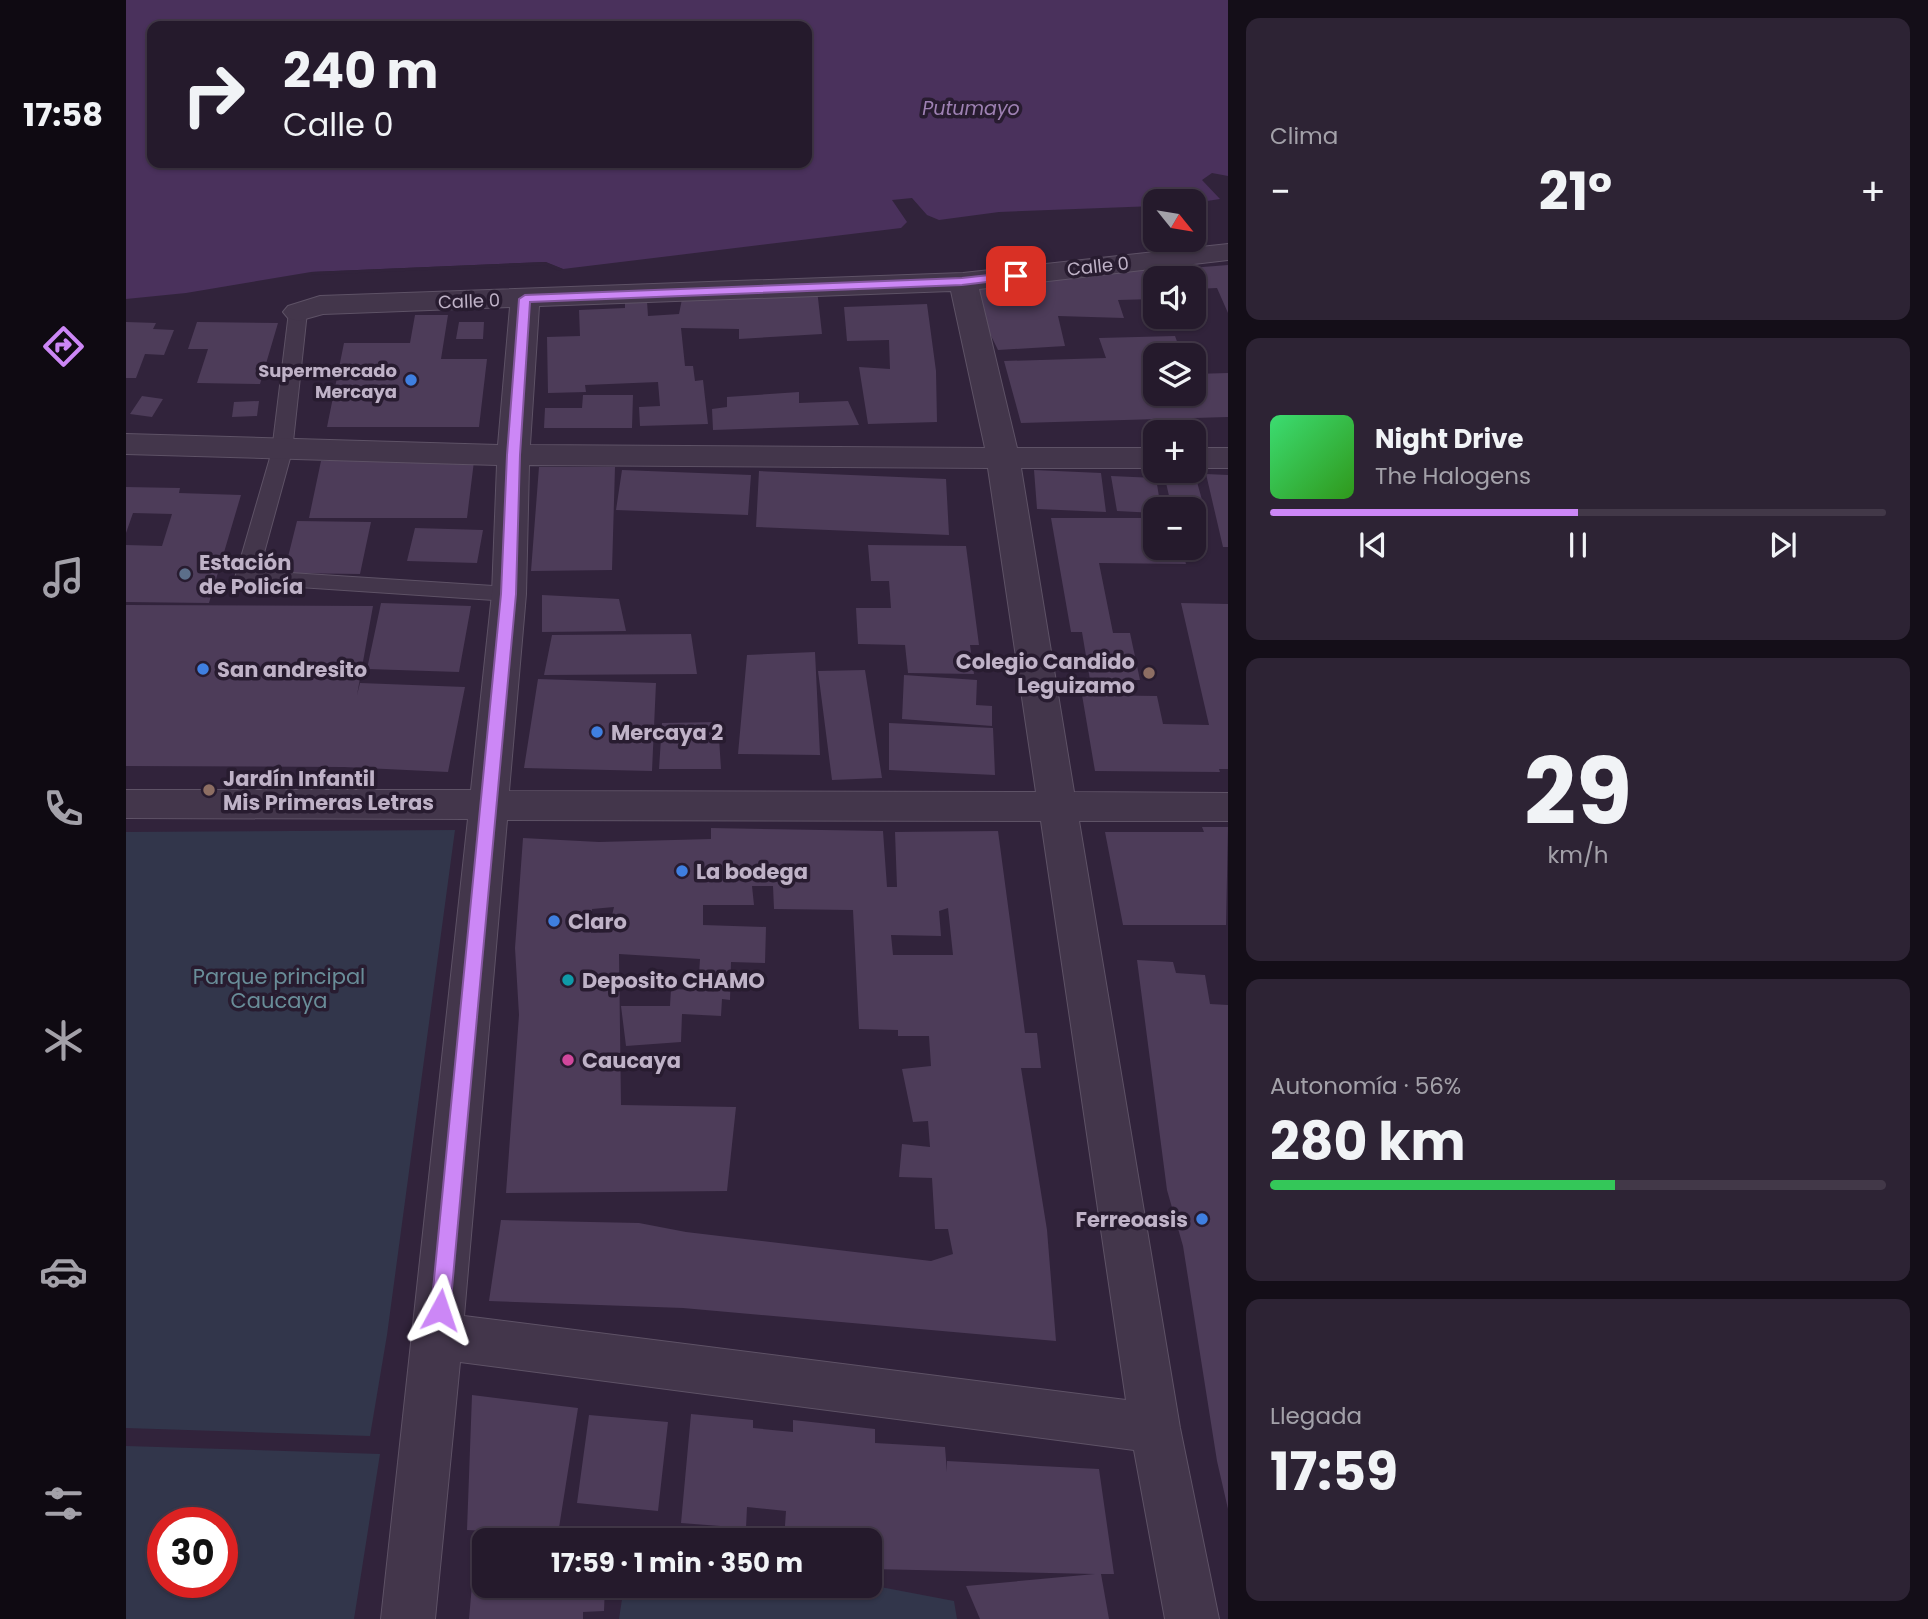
<!DOCTYPE html>
<html lang="es">
<meta charset="utf-8">
<style>
:root{--surface:#251a2c;--page:#2d2334;--text:#f1f3f6;--muted:#a3a1a9;--line:#423848;--accent:#cc87f6}
body{margin:0;font-family:Poppins,sans-serif;background:var(--page);color:var(--text);height:100vh;display:flex;flex-direction:column;font-size:26px;white-space:nowrap}
*{box-sizing:border-box;margin:0}
p{font-size:23px;color:var(--muted)}
.icon{flex:none;width:38px;height:38px;fill:none;stroke:currentColor;stroke-width:2;stroke-linecap:round;stroke-linejoin:round}
.map{position:relative;flex:1;overflow:hidden}
.sheet{display:flex;flex-direction:column;gap:18px;padding:18px;background:#140e18;width:700px}
.sheet>*{flex:none}
.guide{position:absolute;left:21px;top:21px;width:665px;height:147px;border-radius:14px;box-shadow:0 2px 5px #0004,0 0 0 2px var(--line);background:#251a2c;color:var(--text);overflow:hidden}
.needle{width:46px;rotate:120deg}
.controls{position:absolute;left:1017px;top:189px;display:grid;gap:14px}
.controls a{display:grid;place-items:center;width:63px;height:63px;border-radius:14px;background:var(--surface);box-shadow:0 2px 5px #0004,0 0 0 2px var(--line);font-size:35px}
.speed{position:absolute;left:21px;top:1507px;display:flex;gap:14px;font-size:35px;font-weight:700;text-align:center}
.speed>*{display:grid;place-content:center;width:91px;height:91px;border-radius:50%;background:var(--surface);box-shadow:0 2px 5px #0004,0 0 0 2px var(--line);line-height:1}
.speed .limit{border:10px solid #d22;background:#fff;color:#111}
.pin{position:absolute;display:grid;place-items:center;width:60px;height:60px;color:#fff;margin:-30px;border-radius:14px;box-shadow:0 4px 10px #0006}
.me{position:absolute;width:77px;margin:-38px;rotate:5deg;stroke-linejoin:round;filter:drop-shadow(0 0 5px #0008)}
.turn{display:flex;align-items:center;gap:24px;height:147px;padding:0 21px;font-size:32px}
.turn .icon{width:91px;height:91px;stroke-width:2.5}
.turn b{display:block;font-size:49px;line-height:60px}
.big{font-size:52px;font-weight:700;line-height:1.1}
.sheet .tile{flex:1;display:flex;flex-direction:column;justify-content:center;gap:10px;min-width:0;padding:0 24px;border-radius:14px;background:var(--page)}
.sheet .dial{align-items:center;gap:0}
.dial b{font-size:91px;line-height:1}
.song{display:flex;align-items:center;gap:21px}
.cover{width:84px;height:84px;border-radius:10px;background:linear-gradient(135deg,hsl(140 70% 55%),hsl(110 70% 35%))}
.played{height:7px;border-radius:4px;background:linear-gradient(90deg,var(--accent) 50%,var(--line) 50%)}
.keys{display:flex;justify-content:space-around;direction:ltr}
.heat{display:flex;justify-content:space-between;align-items:center;font-size:38px;direction:ltr}
.charge{height:10px;border-radius:5px;background:linear-gradient(90deg,#34c759 56%,var(--line) 0)}
.trip{position:absolute;left:346px;top:1528px;width:410px;height:70px;border-radius:14px;background:var(--surface);box-shadow:0 2px 5px #0004,0 0 0 2px var(--line);font-weight:700;line-height:70px;text-align:center}
main{display:flex;flex:1;min-height:0}
.tabs{display:flex;flex-direction:column;width:126px;justify-content:space-around;align-items:center;background:#0f0a12;color:var(--muted)}
.tabs .icon{width:49px;height:49px}
.tabs .on{color:var(--accent)}
.tabs b{font-size:32px;color:var(--text)}
.map>svg:first-child{display:block}
.green{fill:#32364b;fill-rule:evenodd}
.water{fill:#4a315c;fill-rule:evenodd}
.pier{fill:#31233b}
.building{fill:#4d3c59;fill-rule:evenodd}
.lines{fill:none;stroke-linecap:round;stroke-linejoin:round}
.service-casing{stroke:#5e5266;stroke-width:2}
.minor-casing{stroke:#5e5266;stroke-width:2}
.service{fill:#43364b;fill-rule:evenodd}
.minor{fill:#43364b;fill-rule:evenodd}
.route{fill:#cc87f6;stroke:#8558a0;stroke-width:2}
.shop-dot{fill:#3f7fe0;stroke:#281c30;stroke-width:2.5}
.service-dot{fill:#5c6f8a;stroke:#281c30;stroke-width:2.5}
.education-dot{fill:#8d6e63;stroke:#281c30;stroke-width:2.5}
.culture-dot{fill:#0f9aa8;stroke:#281c30;stroke-width:2.5}
.hotel-dot{fill:#d1479c;stroke:#281c30;stroke-width:2.5}
.labels{text-anchor:middle;dominant-baseline:central;stroke-width:7;stroke-linejoin:round;paint-order:stroke}
.far-street-label{font-size:18px;fill:#bfb2c7;stroke:#281c30}
.far-poi-label{font-size:18px;font-weight:bold;fill:#bfb2c7;stroke:#281c30;text-anchor:end}
.far-water-label{font-size:19px;font-style:italic;fill:#9e81b3;stroke:#281c30}
.poi-label{font-size:21px;font-weight:bold;fill:#bfb2c7;stroke:#281c30;text-anchor:start}
.park-label{font-size:21px;fill:#698d98;stroke:#281c30}
</style>
<main>
<nav class="tabs">
<b>17:58</b>
<svg class="icon on" aria-label="directions" viewBox="0 0 24 24"><path d="M12 3l9 9-9 9-9-9zM9 14v-3h6M13 9l2 2-2 2"/></svg>
<svg class="icon" aria-label="music" viewBox="0 0 24 24"><path d="M9 18V5l10-2v13"/><circle cx="6" cy="18" r="3"/><circle cx="16" cy="16" r="3"/></svg>
<svg class="icon" aria-label="phone" viewBox="0 0 24 24"><path d="M5 4h4l2 5-3 2q2 4 5 5l2-3 5 2v4C11 20 4 13 5 4z"/></svg>
<svg class="icon" aria-label="climate" viewBox="0 0 24 24"><path d="M12 3v18M4 7l16 10M4 17L20 7"/></svg>
<svg class="icon" aria-label="car" viewBox="0 0 24 24"><path d="M5 17H2v-5l4-1 3-4h7l3 4 3 1v5h-3M9 17h6M6 11h13"/><circle cx="7" cy="17" r="2"/><circle cx="17" cy="17" r="2"/></svg>
<svg class="icon" aria-label="filters" viewBox="0 0 24 24"><path d="M4 7h16M4 17h16"/><circle cx="9" cy="7" r="2"/><circle cx="15" cy="17" r="2"/></svg>
</nav>
<div class="map">
<svg width="1102" height="1619" viewBox="0 0 1102 1619">
<rect width="100%" height="100%" fill="#31233b"/>
<!-- green -->
<path class="green" d="M329 830 261 1335 244 1436 0 1428V832Z
M0 1446 254 1454 228 1619H0ZM37 1522H96V1582H37Z
M744 1585 828 1601 831 1619H493L498 1586Z"/>
<!-- water -->
<path class="water" d="M0 0H1102V176L1086 173 1076 180 1094 199 1068 203 1029 201V206L873 212 813 220 801 215 786 198 766 200 781 222 775 228 437 269 419 262 185 272 60 293 0 299ZM26 26H681V163H26Z"/>
<!-- pier -->
<path class="pier" d="M420 262 437 269 433 271 419 265 185 275V272Z"/>
<!-- building -->
<path class="building" d="M1102 265V313L1091 288 1068 289V278H1056L1052 269Z
M1021 270 1029 282V299L992 300 998 318 932 316 939 346 872 350 839 283Z
M691 289 696 334 613 339V329L555 328 559 366H567L569 381 577 380 582 424 514 426 513 407 534 406 532 382 459 385 460 392 422 393 421 337 454 336 453 310 499 308V302L521 301 522 316 553 314 556 299Z
M801 304 810 371 811 422 742 424 733 367 764 369 763 340 721 341 718 307Z
M289 315H322L315 359H361L353 427H201L218 343H284Z
M0 322 30 323 27 329 48 330 38 355 19 354 10 378H0Z
M71 322 152 323 134 384 71 383 82 349H62Z
M333 322H358L357 339H330Z
M1049 336 1056 355H1029V394H1068V374L1102 373V417L895 423 878 361 980 358 973 338Z
M673 392V403L722 401 733 425 587 430 586 409 601 407V397Z
M457 395H507L506 428H418L419 408H456Z
M16 396 37 399 26 417 4 414Z
M133 401 131 416 106 417 108 402Z
M195 461H348L341 518H183Z
M413 467H489L486 570 405 571Z
M496 470 625 475 622 515 490 510Z
M908 470 975 473 980 512 911 509Z
M633 471 820 479 823 535 630 527Z
M1038 474 1069 475 1082 521H1068V509H1046Z
M1080 474 1102 475V547H1097Z
M985 476 1030 478 1035 509H1029V513L991 511Z
M0 487 54 488 53 493 115 495 83 603 0 602V545L36 546 46 514 7 513 0 533Z
M925 518H1029V548H1056L1060 564 973 563 987 633H1004L1014 680H964L956 632H945Z
M171 521 245 522 234 574 158 573Z
M289 528 357 530 351 563 281 561Z
M742 545 840 546 853 645H844L848 674 782 673 779 645 732 644 730 608H765L763 581H745Z
M416 595 493 599 500 631 416 632Z
M255 603 345 606 333 672 241 669Z
M1055 603 1102 604V769H1093L1094 772 969 771 956 695 1031 696 1037 724 1083 725Z
M0 605 247 606 231 695 234 683 339 687 322 772 218 767 0 766Z
M565 634 571 674 418 675 426 635Z
M689 652 694 755 612 754 621 655Z
M739 670 756 778 706 780 692 671Z
M778 675 851 680 850 705 866 706V726L776 719Z
M412 679 530 683 526 771 398 768Z
M592 722 595 769H533L536 723Z
M763 723 867 728 869 775 763 770Z
M1076 827H1102L1100 925H997L979 832H1078Z
M585 828 757 831 761 887H771L769 832 872 831 899 1033H911L915 1068H895L921 1230 930 1341 557 1308 363 1301 375 1220 513 1223 560 1232 805 1261 827 1254 822 1229H809L806 1178 773 1177 776 1144 804 1147 802 1121 787 1122 776 1069 805 1066 803 1036H772V1030L733 1029 727 910 648 909 647 886H626L628 905H577V925L640 927 639 963 605 962 604 1000 596 999 595 1016 556 1014 555 1042 500 1046 495 1006H544L545 989 572 990 574 959 493 954 495 1105 610 1107 601 1191 380 1193 393 1015 389 948 397 838 473 842 585 839ZM488 907 482 932 465 933 466 909ZM822 908 827 955H767L765 935 815 936 813 911Z
M1011 960 1047 962 1050 973 1079 975 1084 1004 1102 1005V1509L1091 1461 1057 1246 1041 1190Z
M346 1395 452 1408 432 1534 341 1530Z
M565 1414 627 1420V1428L667 1432V1420L749 1429V1443L819 1447 821 1472V1461L973 1469 988 1574H975L983 1619H854L840 1586 969 1574 744 1569V1540H658L660 1511 621 1507 620 1528 555 1523Z
M463 1415 542 1422 532 1511 451 1503Z
M347 1573H359V1586H479L478 1611 457 1612V1619H343Z"/>
<g class="lines">
<defs>
<path id="service" d="M172 306 181 312 166 451 133 571 383 587 391 589 394 594 391 599 383 601 112 583 109 578 146 451 163 312Z"/>
<path id="minor" d="M1102 244V260L853 289 891 448H1029V468H895L948 792 1102 793V821H953L1054 1428 1093 1619H1039L1008 1450 334 1362 309 1619H255L342 819 0 818V790H345L366 594 371 465 0 454V434L372 445 384 307 197 314 172 321 162 318 157 312 162 306 194 296 837 273ZM825 291 859 448 404 445 413 306ZM403 465 862 468 910 792 383 791 400 594ZM381 820 915 821 1000 1400 338 1316Z
M1068 448H1102V468H1068Z"/>
</defs>
<!-- service casing -->
<use href="#service" class="service-casing"/>
<!-- minor casing -->
<use href="#minor" class="minor-casing"/>
<!-- service -->
<use href="#service" class="service"/>
<!-- minor -->
<use href="#minor" class="minor"/>
</g>
<!-- route -->
<path class="route" d="M890 272 894 273V278L836 285 404 302 394 455 390 594 324 1310 321 1316 314 1319 307 1316 305 1310 375 594 381 455 393 299 399 295 836 278Z"/>
<!-- markers -->
<g class="shop-dot">
<circle cx="285" cy="380" r="7"/>
<circle cx="77" cy="669" r="7"/>
<circle cx="471" cy="732" r="7"/>
<circle cx="556" cy="871" r="7"/>
<circle cx="428" cy="921" r="7"/>
<circle cx="1076" cy="1219" r="7"/>
</g>
<circle class="service-dot" cx="59" cy="574" r="7"/>
<g class="education-dot">
<circle cx="1023" cy="673" r="7"/>
<circle cx="83" cy="790" r="7"/>
</g>
<circle class="culture-dot" cx="442" cy="980" r="7"/>
<circle class="hotel-dot" cx="442" cy="1060" r="7"/>
<g class="labels">
<!-- far-street labels -->
<g class="far-street-label">
<text transform="translate(972 266) rotate(-6)">Calle 0</text>
<text transform="translate(343 301) rotate(-2)">Calle 0</text>
</g>
<!-- far-poi labels -->
<g class="far-poi-label">
<text x="271" y="370">Supermercado<tspan x="271" dy="21">Mercaya</tspan></text>
</g>
<!-- far-water labels -->
<g class="far-water-label">
<text x="845" y="108">Putumayo</text>
</g>
<!-- poi labels -->
<g class="poi-label">
<text x="73" y="562">Estación<tspan x="73" dy="24">de Policía</tspan></text>
<text x="1009" y="661" text-anchor="end">Colegio Candido<tspan x="1009" dy="24">Leguizamo</tspan></text>
<text x="91" y="669">San andresito</text>
<text x="485" y="732">Mercaya 2</text>
<text x="97" y="778">Jardín Infantil<tspan x="97" dy="24">Mis Primeras Letras</tspan></text>
<text x="570" y="871">La bodega</text>
<text x="442" y="921">Claro</text>
<text x="456" y="980">Deposito CHAMO</text>
<text x="456" y="1060">Caucaya</text>
<text x="1062" y="1219" text-anchor="end">Ferreoasis</text>
</g>
<!-- park labels -->
<g class="park-label">
<text x="153" y="976">Parque principal<tspan x="153" dy="24">Caucaya</tspan></text>
</g>
</g>
</svg>
<div class="controls">
<a><svg class="needle" viewBox="-14 -14 28 28"><path d="M0-13l5 13h-10z" fill="#e53935"/><path d="M0 13l5-13h-10z" fill="#a3a1a9"/></svg></a>
<a><svg class="icon" aria-label="sound" viewBox="0 0 24 24"><path d="M4 9h4l5-4v14l-5-4H4zM17 9q2 3 0 6"/></svg></a>
<a><svg class="icon" aria-label="layers" viewBox="0 0 24 24"><path d="M12 4l9 5-9 5-9-5zM3 14l9 5 9-5"/></svg></a>
<a>+</a>
<a>−</a>
</div>
<div class="speed"><div class="limit">30</div></div>
<div class="pin" style="left:890px;top:276px;background:#d93025"><svg class="icon" aria-label="arrive" viewBox="0 0 24 24"><path d="M6 21V4h12l-3 4 3 4H6"/></svg></div>
<svg class="me" style="left:314px;top:1310px" viewBox="-20 -20 40 40"><path d="M0-17L14 15 0 8-14 15z" fill="#cc87f6" stroke="#fff" stroke-width="4"/></svg>
<div class="trip">17:59 · 1 min · 350 m</div>
<div class="guide">
<div class="turn"><svg class="icon" aria-label="right" viewBox="0 0 24 24"><path d="M7 20v-9h11M14 6l5 5-5 5"/></svg><div><b>240 m</b>Calle 0</div></div>
</div>
</div>
<section class="sheet">
<div class="tile"><p>Clima</p>
<div class="heat"><a>−</a><b class="big">21°</b><a>+</a></div>
</div>
<div class="tile">
<div class="song"><i class="cover"></i><div><b>Night Drive</b><p>The Halogens</p></div></div>
<div class="played"></div>
<div class="keys"><svg class="icon" aria-label="previous" viewBox="0 0 24 24"><path d="M18 5L8 12l10 7zM5 5v14"/></svg><svg class="icon" aria-label="pause" viewBox="0 0 24 24"><path d="M8 5v14M16 5v14"/></svg><svg class="icon" aria-label="next" viewBox="0 0 24 24"><path d="M6 5l10 7-10 7zM19 5v14"/></svg></div>
</div>
<div class="tile dial"><b>29</b><p>km/h</p></div>
<div class="tile"><p>Autonomía · 56%</p><b class="big">280 km</b><div class="charge"></div></div>
<div class="tile"><p>Llegada</p><b class="big">17:59</b></div>
</section>
</main>
